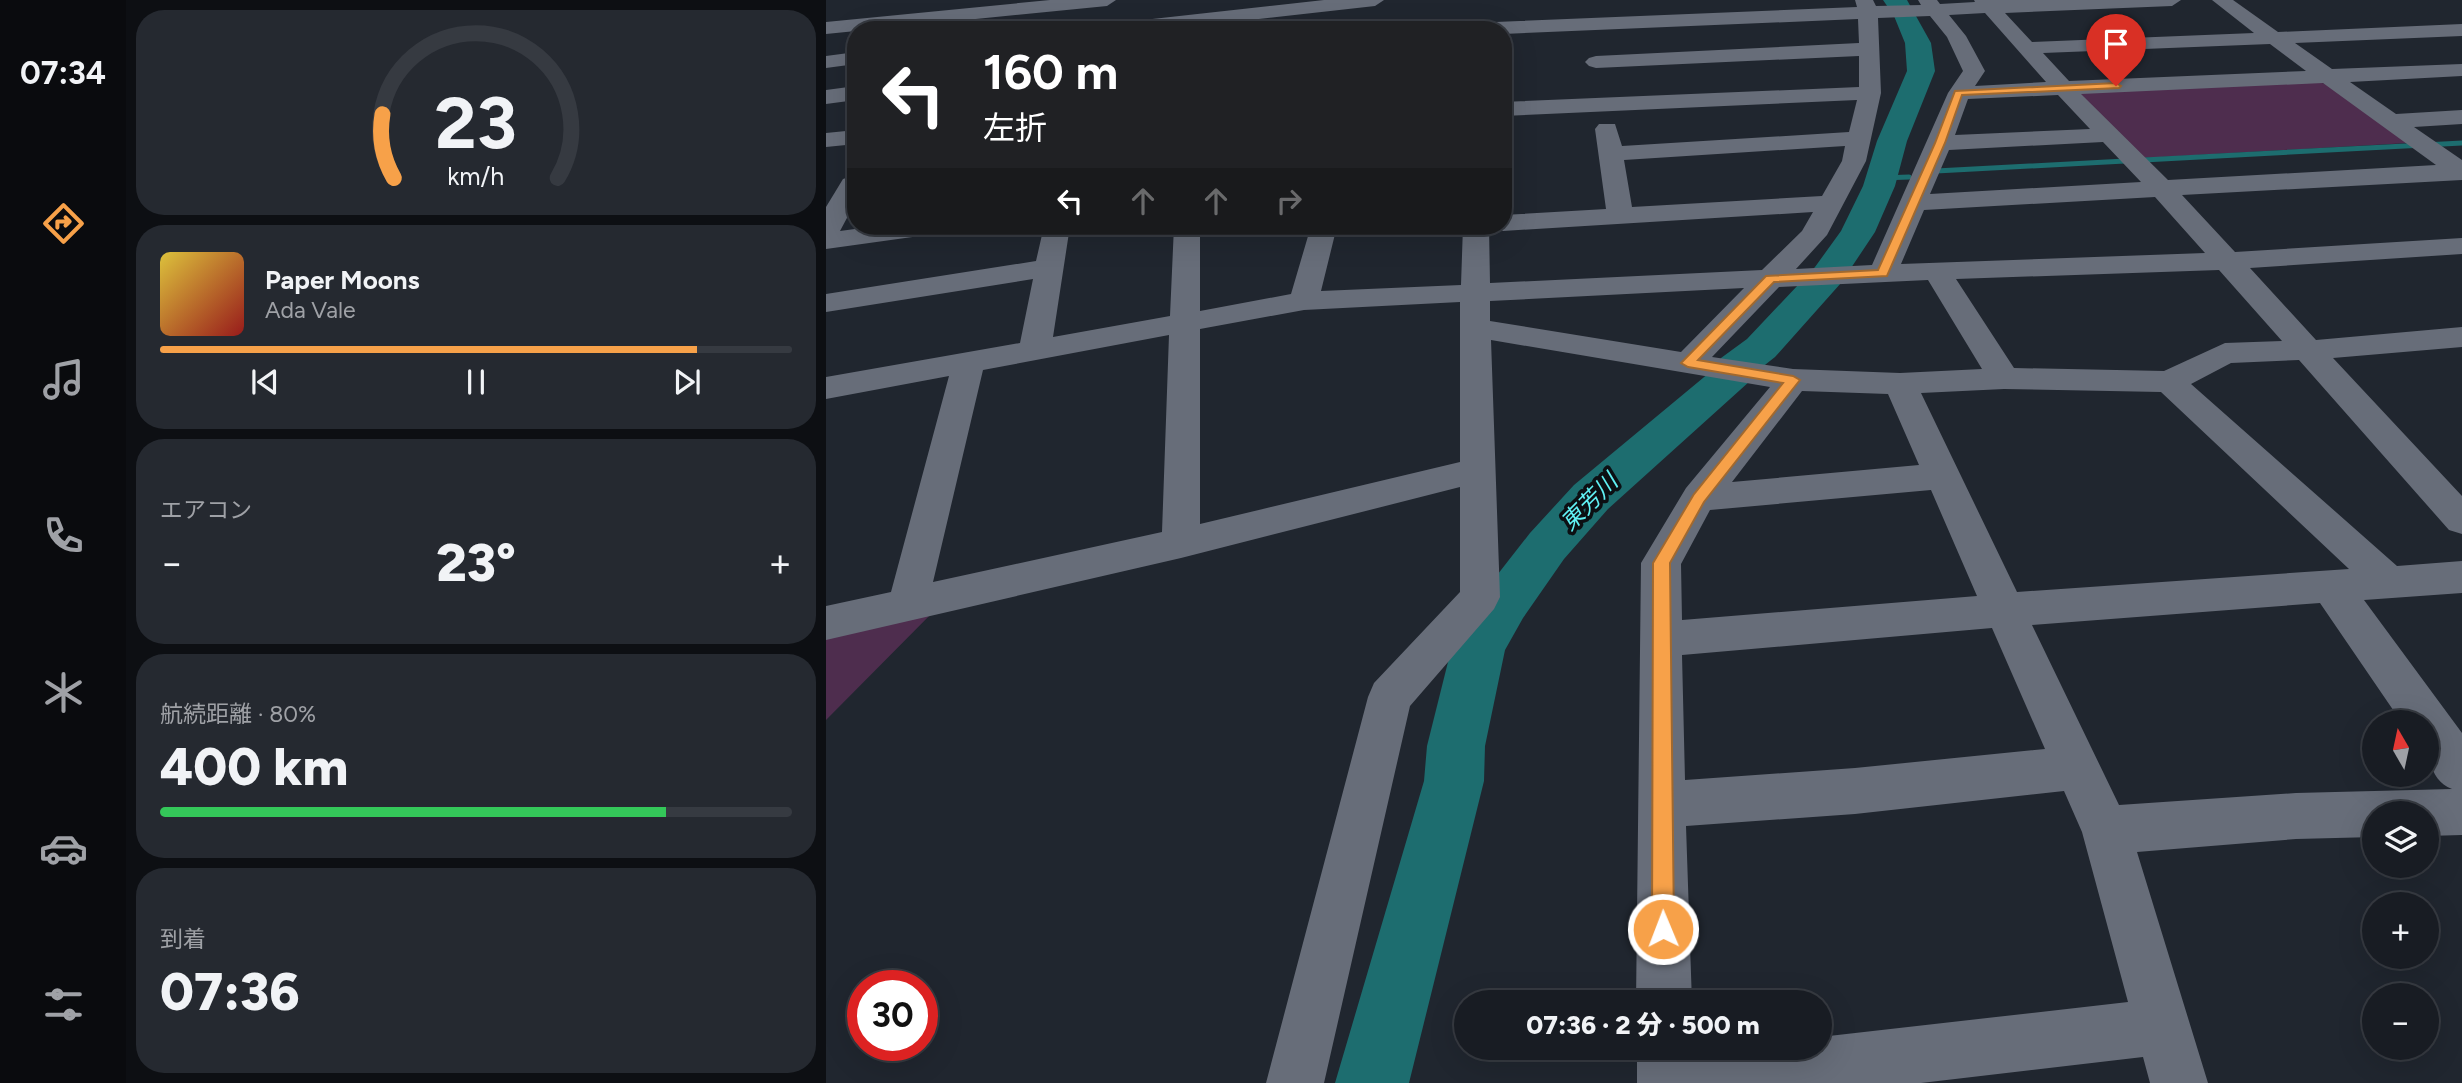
<!DOCTYPE html>
<html lang="ja">
<meta charset="utf-8">
<style>
:root{--surface:#181c23;--page:#252930;--text:#f1f3f6;--muted:#9fa1a6;--line:#363a41;--accent:#f7a149}
body{margin:0;font-family:Figtree,"Noto Sans JP",sans-serif;background:var(--page);color:var(--text);height:100vh;display:flex;flex-direction:column;font-size:26px;white-space:nowrap}
*{box-sizing:border-box;margin:0}
p{font-size:23px;color:var(--muted)}
.icon{flex:none;width:38px;height:38px;fill:none;stroke:currentColor;stroke-width:2;stroke-linecap:round;stroke-linejoin:round}
.map{position:relative;flex:1;overflow:hidden}
.sheet{display:flex;flex-direction:column;gap:10px;padding:10px;background:#0d0f13;width:700px}
.sheet>*{flex:none}
.guide{position:absolute;left:21px;top:21px;width:665px;height:214px;border-radius:28px;box-shadow:0 7px 28px #0002,0 0 0 2px var(--line);background:#202124;color:#fff;overflow:hidden}
.needle{width:46px;rotate:351deg}
.tools{position:absolute;left:1536px;top:710px;display:grid;gap:14px}
.tools a{display:grid;place-items:center;width:77px;height:77px;border-radius:50%;background:var(--surface);box-shadow:0 7px 28px #0002,0 0 0 2px var(--line);font-size:35px}
.speed{position:absolute;left:21px;top:970px;display:flex;gap:14px;font-size:35px;font-weight:700;text-align:center}
.speed>*{display:grid;place-content:center;width:91px;height:91px;border-radius:50%;background:var(--surface);box-shadow:0 7px 28px #0002,0 0 0 2px var(--line);line-height:1}
.speed .limit{border:10px solid #d22;background:#fff;color:#111}
.pin{position:absolute;display:grid;place-items:center;width:60px;height:60px;color:#fff;margin:-72px -30px;border-radius:50% 50% 50% 0;rotate:-45deg;box-shadow:0 0 7px #0007}
.pin .icon{rotate:45deg}
.me{position:absolute;width:77px;margin:-38px;rotate:359deg;stroke-linejoin:round;filter:drop-shadow(0 0 5px #0008)}
.turn{display:flex;align-items:center;gap:24px;height:147px;padding:0 21px;font-size:32px}
.turn .icon{width:91px;height:91px;stroke-width:2.5}
.turn b{display:block;font-size:49px;line-height:60px}
.lanes{display:flex;align-items:center;height:66px;padding:0 21px;background:#0003;justify-content:center;gap:35px;direction:ltr}
.lanes .off{opacity:.35}
.big{font-size:52px;font-weight:800;line-height:1.1}
.sheet .tile{flex:1;display:flex;flex-direction:column;justify-content:center;gap:10px;min-width:0;padding:0 24px;border-radius:28px;background:var(--page)}
.sheet .dial{align-items:center;gap:0}
.dial svg{height:182px;overflow:visible;fill:none;stroke:var(--line);stroke-width:7;stroke-linecap:round;text-anchor:middle}
.dial text{fill:var(--text);stroke:none}
.song{display:flex;align-items:center;gap:21px}
.cover{width:84px;height:84px;border-radius:10px;background:linear-gradient(135deg,hsl(50 70% 55%),hsl(0 70% 35%))}
.played{height:7px;border-radius:4px;background:linear-gradient(90deg,var(--accent) 85%,var(--line) 85%)}
.keys{display:flex;justify-content:space-around;direction:ltr}
.heat{display:flex;justify-content:space-between;align-items:center;font-size:38px;direction:ltr}
.charge{height:10px;border-radius:5px;background:linear-gradient(90deg,#34c759 80%,var(--line) 0)}
.trip{position:absolute;left:628px;top:990px;width:378px;height:70px;border-radius:35px;background:var(--surface);box-shadow:0 7px 28px #0002,0 0 0 2px var(--line);font-weight:800;line-height:70px;text-align:center}
main{display:flex;flex:1;min-height:0}
.menu{display:flex;flex-direction:column;width:126px;justify-content:space-around;align-items:center;background:#0a0b0e;color:var(--muted)}
.menu .icon{width:49px;height:49px}
.menu .selected{color:var(--accent)}
.menu b{font-size:32px;color:var(--text)}
.map>svg:first-child{display:block}
.green{fill:#4e2d4e}
.lines{fill:none;stroke-linecap:round;stroke-linejoin:round}
.stream{stroke:#1d6d6f;stroke-width:5}
.river{fill:#1d6d6f;fill-rule:evenodd}
.minor{fill:#676d79;fill-rule:evenodd}
.route{fill:#f7a149;stroke:#a1692f;stroke-width:2}
.labels{text-anchor:middle;dominant-baseline:central;stroke-width:7;stroke-linejoin:round;paint-order:stroke}
.water-label{font-size:23px;font-style:italic;fill:#60f1f4;stroke:#0c0f13}
</style>
<main>
<nav class="menu">
<b>07:34</b>
<svg class="icon selected" aria-label="directions" viewBox="0 0 24 24"><path d="M12 3l9 9-9 9-9-9zM9 14v-3h6M13 9l2 2-2 2"/></svg>
<svg class="icon" aria-label="music" viewBox="0 0 24 24"><path d="M9 18V5l10-2v13"/><circle cx="6" cy="18" r="3"/><circle cx="16" cy="16" r="3"/></svg>
<svg class="icon" aria-label="phone" viewBox="0 0 24 24"><path d="M5 4h4l2 5-3 2q2 4 5 5l2-3 5 2v4C11 20 4 13 5 4z"/></svg>
<svg class="icon" aria-label="climate" viewBox="0 0 24 24"><path d="M12 3v18M4 7l16 10M4 17L20 7"/></svg>
<svg class="icon" aria-label="car" viewBox="0 0 24 24"><path d="M5 17H2v-5l4-1 3-4h7l3 4 3 1v5h-3M9 17h6M6 11h13"/><circle cx="7" cy="17" r="2"/><circle cx="17" cy="17" r="2"/></svg>
<svg class="icon" aria-label="filters" viewBox="0 0 24 24"><path d="M4 7h16M4 17h16"/><circle cx="9" cy="7" r="2"/><circle cx="15" cy="17" r="2"/></svg>
</nav>
<section class="sheet">
<div class="tile dial"><svg viewBox="0 0 100 80">
<path d="M14 69A42 42 0 1 1 86 69"/>
<path d="M14 69A42 42 0 0 1 9 41" stroke="#f7a149"/>
<text x="50" y="56" font-size="32" font-weight="700">23</text>
<text x="50" y="72" font-size="11">km/h</text>
</svg></div>
<div class="tile">
<div class="song"><i class="cover"></i><div><b>Paper Moons</b><p>Ada Vale</p></div></div>
<div class="played"></div>
<div class="keys"><svg class="icon" aria-label="previous" viewBox="0 0 24 24"><path d="M18 5L8 12l10 7zM5 5v14"/></svg><svg class="icon" aria-label="pause" viewBox="0 0 24 24"><path d="M8 5v14M16 5v14"/></svg><svg class="icon" aria-label="next" viewBox="0 0 24 24"><path d="M6 5l10 7-10 7zM19 5v14"/></svg></div>
</div>
<div class="tile"><p>エアコン</p>
<div class="heat"><a>−</a><b class="big">23°</b><a>+</a></div>
</div>
<div class="tile"><p>航続距離 · 80%</p><b class="big">400 km</b><div class="charge"></div></div>
<div class="tile"><p>到着</p><b class="big">07:36</b></div>
</section>
<div class="map">
<svg width="1636" height="1083" viewBox="0 0 1636 1083">
<rect width="100%" height="100%" fill="#20262f"/>
<!-- green -->
<path class="green" d="M1488 81 1500 84 1582 143 1318 158 1250 95 1255 92Z
M112 607 0 720V634Z"/>
<g class="lines">
<!-- stream -->
<path class="stream" d="M1110 171 1636 143
M1055 178 1083 177"/>
<!-- river -->
<path class="river" d="M1057 0H1081L1105 43 1109 71 1081 141 1069 186 1049 232 1015 283 949 357 930 372 924 381 782 509 738 559 697 618 679 650 659 746 658 781 583 1083H509L598 781 601 746 626 646 661 588 704 533 748 485 889 368 895 358 921 339 989 267 1015 231 1037 186 1051 141 1081 71 1079 43 1068 16Z"/>
<!-- minor -->
<path class="minor" d="M224 0H290L281 6 0 34V22Z
M498 0H558L549 6 336 30H271L281 24Z
M1029 0H1047L1050 6 1095 5 1092 0H1111L1114 4 1149 2 1148 0H1355L1346 6 1179 13 1206 42 1428 33 1386 0H1407L1452 32 1636 24V36L1469 43 1506 69 1636 64V76L1524 82 1570 114 1636 110V124L1588 127 1636 160V180L1356 195 1409 252 1636 238V254L1424 268 1490 340 1636 327V347L1507 358 1636 496V534L1623 530 1473 360 1405 363 1365 384 1571 566 1636 561V593L1538 600 1636 733V835L1601 836V814H1549V837L1470 839 1311 852 1382 1083H1324L1317 1057 1095 1083H811V1048H867L868 1052 901 1048H994V1037L1302 1002 1256 832 1238 791 1029 814 860 826 866 1003H810L815 563 860 488 944 387 665 340 674 597 668 609 584 706 498 1083H440L542 697 548 683 634 592V487L355 558 0 640V606L65 592 123 376 0 399V377L194 343 207 279 0 312V294L210 261 218 226H244L227 337 344 316 348 226H374V311L465 294 485 226H511L495 291 635 285 637 226H663L664 283 936 270 976 231 987 212 677 231 665 226H677V215L780 209 769 129 773 124H789L796 146 1023 132 1031 100 677 116V102L1033 87V56L770 68 763 66 759 62 763 58 770 56 1033 43 1032 19 677 34V30H610L620 24 1031 7ZM1159 13 1220 82 1149 86 1159 71 1140 36 1123 15ZM1104 16 1121 37 1137 71 1122 93 1046 265 970 269 1001 235 1040 161 1055 93 1052 18ZM1444 44 1480 71 1243 81 1217 53ZM1497 83 1610 165 1342 180 1255 94ZM1232 95 1264 129 1129 135 1142 99ZM1277 142 1315 182 1104 194 1123 150ZM1019 146 1016 161 996 196 806 207 798 160ZM1329 197 1379 253 1075 264 1098 210ZM1393 270 1456 341 1399 343 1338 371 1188 368 1130 279ZM1102 280 1156 369 1074 373 967 369 886 357 953 287ZM918 288 855 352 664 321V301ZM634 302V462L374 524V329L478 310ZM343 335 336 532 107 582 157 370ZM1178 389 1335 392 1523 569 1191 592 1095 393ZM976 391 1062 394 1093 465 906 482ZM1105 490 1151 596 856 620 855 564 884 510ZM1494 603 1576 723H1601C1601 746 1600 779 1626 789L1470 793 1293 805 1206 625ZM1166 628 1219 749 1029 768 859 780 856 655Z
M30 52V64L0 68V56Z
M30 86V100L0 104V90Z
M30 130V144L0 147V133Z
M26 176 30 177V201L14 231 51 226H121L118 232 108 234 0 249V207L17 179Z"/>
</g>
<!-- route -->
<path class="route" d="M1290 83 1295 86 1293 88 1136 95 1119 143 1061 276 948 282 872 360 967 376 974 380 878 502 844 563 848 929 845 936 837 940 829 936 826 929 827 563 868 494 957 383 862 367 855 363 940 276 1052 270 1109 143 1129 91Z"/>
<g class="labels">
<!-- water labels -->
<g class="water-label">
<text transform="translate(763 502) rotate(-45)">東芳川</text>
</g>
</g>
</svg>
<div class="tools">
<a><svg class="needle" viewBox="-14 -14 28 28"><path d="M0-13l5 13h-10z" fill="#e53935"/><path d="M0 13l5-13h-10z" fill="#9fa1a6"/></svg></a>
<a><svg class="icon" aria-label="layers" viewBox="0 0 24 24"><path d="M12 4l9 5-9 5-9-5zM3 14l9 5 9-5"/></svg></a>
<a>+</a>
<a>−</a>
</div>
<div class="speed"><div class="limit">30</div></div>
<div class="pin" style="left:1290px;top:86px;background:#d93025"><svg class="icon" aria-label="arrive" viewBox="0 0 24 24"><path d="M6 21V4h12l-3 4 3 4H6"/></svg></div>
<svg class="me" style="left:837px;top:929px" viewBox="-20 -20 40 40"><circle r="17" fill="#f7a149" stroke="#fff" stroke-width="3"/><path d="M0-11L8 9 0 5-8 9z" fill="#fff"/></svg>
<div class="trip">07:36 · 2 分 · 500 m</div>
<div class="guide">
<div class="turn"><svg class="icon" aria-label="left" viewBox="0 0 24 24"><path d="M17 20v-9H6M10 6l-5 5 5 5"/></svg><div><b>160 m</b>左折</div></div>
<div class="lanes"><svg class="icon" aria-label="left" viewBox="0 0 24 24"><path d="M17 20v-9H6M10 6l-5 5 5 5"/></svg><svg class="icon off" aria-label="ahead" viewBox="0 0 24 24"><path d="M12 20V5M6 11l6-6 6 6"/></svg><svg class="icon off" aria-label="ahead" viewBox="0 0 24 24"><path d="M12 20V5M6 11l6-6 6 6"/></svg><svg class="icon off" aria-label="right" viewBox="0 0 24 24"><path d="M7 20v-9h11M14 6l5 5-5 5"/></svg></div>
</div>
</div>
</main>
